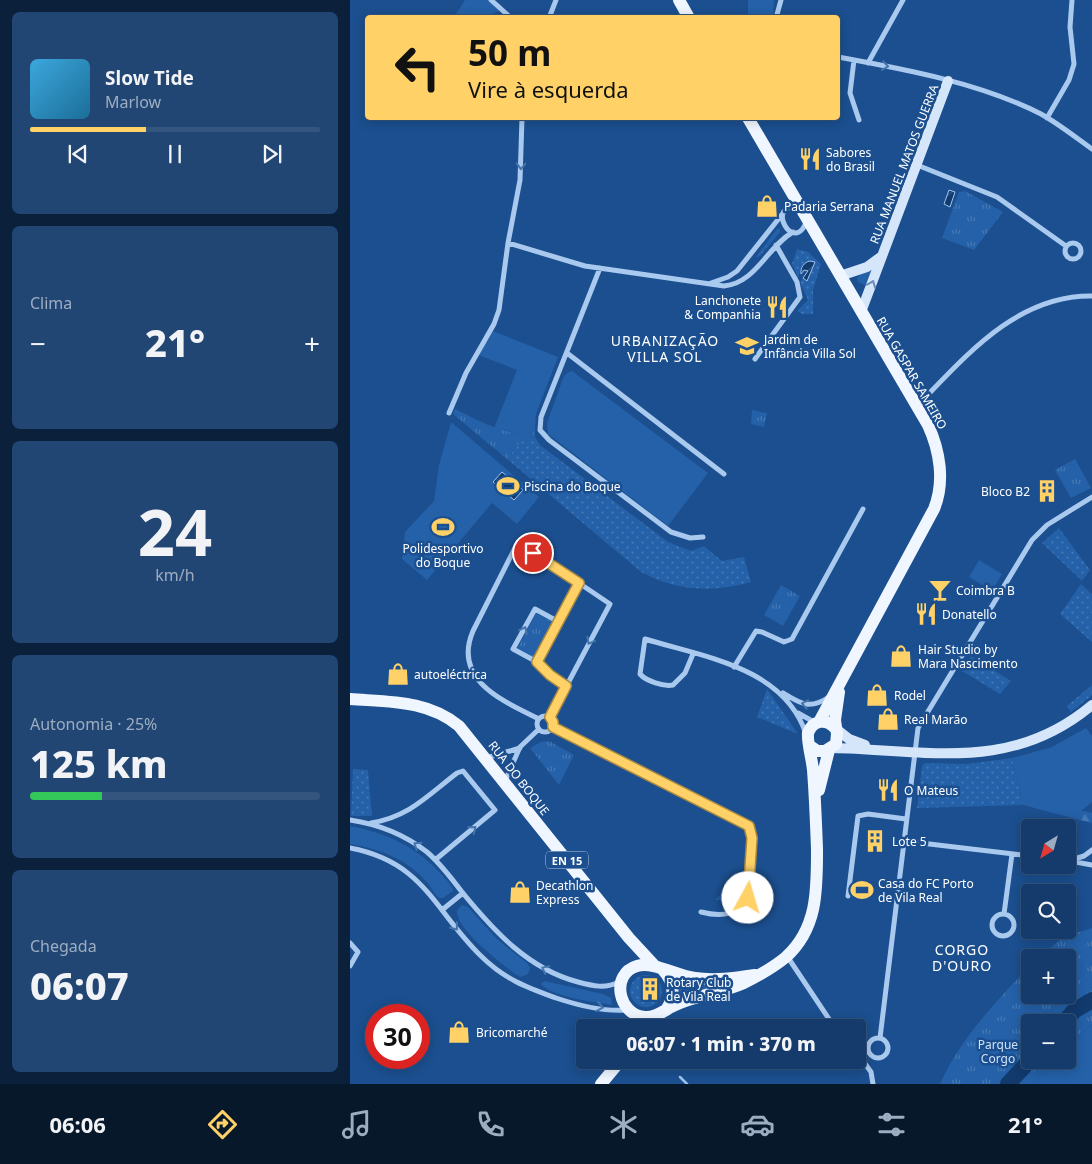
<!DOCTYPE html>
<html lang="pt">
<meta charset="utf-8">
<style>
:root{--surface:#143b6b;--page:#214673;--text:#f1f3f6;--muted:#9dadc1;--line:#33557e;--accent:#ffd166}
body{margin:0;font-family:"Noto Sans",sans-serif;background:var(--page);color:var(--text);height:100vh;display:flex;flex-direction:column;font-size:19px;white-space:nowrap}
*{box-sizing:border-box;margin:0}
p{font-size:16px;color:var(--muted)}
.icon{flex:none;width:28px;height:28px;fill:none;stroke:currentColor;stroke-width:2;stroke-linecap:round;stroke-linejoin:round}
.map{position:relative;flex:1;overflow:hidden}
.sheet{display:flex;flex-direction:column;gap:12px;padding:12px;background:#0b203b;width:350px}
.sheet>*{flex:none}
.banner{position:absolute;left:15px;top:15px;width:475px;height:105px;border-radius:5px;box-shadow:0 2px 12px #0003,0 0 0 1px var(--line);background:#ffd166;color:#111;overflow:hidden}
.needle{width:32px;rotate:217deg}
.controls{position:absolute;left:671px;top:819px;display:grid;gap:10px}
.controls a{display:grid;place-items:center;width:55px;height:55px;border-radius:5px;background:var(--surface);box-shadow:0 2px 12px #0003,0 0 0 1px var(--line);font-size:25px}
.speed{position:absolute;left:15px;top:1004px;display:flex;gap:10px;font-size:25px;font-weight:700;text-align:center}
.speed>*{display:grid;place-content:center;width:65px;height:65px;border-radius:50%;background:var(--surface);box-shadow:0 2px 12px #0003,0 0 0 1px var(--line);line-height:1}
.speed .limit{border:8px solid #d22;background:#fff;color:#111}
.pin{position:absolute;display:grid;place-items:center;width:42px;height:42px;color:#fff;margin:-21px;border:2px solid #fff;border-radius:50%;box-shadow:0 1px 5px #0007}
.me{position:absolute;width:55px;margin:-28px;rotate:6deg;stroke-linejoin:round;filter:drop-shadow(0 0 4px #0008)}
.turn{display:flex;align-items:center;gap:18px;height:105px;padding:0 20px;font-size:22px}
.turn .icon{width:65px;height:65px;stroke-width:2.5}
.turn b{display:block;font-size:35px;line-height:42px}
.big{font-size:38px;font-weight:800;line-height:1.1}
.sheet .widget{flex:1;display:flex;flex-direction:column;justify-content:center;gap:8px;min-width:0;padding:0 18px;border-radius:8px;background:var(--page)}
.sheet .dial{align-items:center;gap:0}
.dial b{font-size:65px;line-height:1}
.song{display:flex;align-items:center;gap:15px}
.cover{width:60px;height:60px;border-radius:8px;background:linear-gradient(135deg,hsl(200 70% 55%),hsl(200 70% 35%))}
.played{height:5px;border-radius:2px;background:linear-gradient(90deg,var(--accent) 40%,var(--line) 40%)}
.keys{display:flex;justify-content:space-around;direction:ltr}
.heat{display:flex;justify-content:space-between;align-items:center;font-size:28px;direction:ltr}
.charge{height:8px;border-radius:4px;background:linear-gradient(90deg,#34c759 25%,var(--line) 0)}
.trip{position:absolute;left:226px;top:1019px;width:290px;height:50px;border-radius:5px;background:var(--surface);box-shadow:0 2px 12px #0003,0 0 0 1px var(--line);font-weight:800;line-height:50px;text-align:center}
.menu{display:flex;height:80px;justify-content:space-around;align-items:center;background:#08182b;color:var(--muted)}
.menu .icon{width:35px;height:35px}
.menu .on{color:var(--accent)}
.menu b{font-size:22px;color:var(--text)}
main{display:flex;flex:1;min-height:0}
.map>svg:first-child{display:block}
.grass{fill:url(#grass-dots)}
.forest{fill:url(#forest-firs)}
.park{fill:url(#park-tufts)}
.garden{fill:#2461a8}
.water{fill:url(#water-waves);stroke:#9cc4f0}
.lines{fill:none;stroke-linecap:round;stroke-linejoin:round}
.stream{stroke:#9cc4f0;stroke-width:2.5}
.river{stroke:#123a6d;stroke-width:16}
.street{stroke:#a9c9ee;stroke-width:5}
.secondary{stroke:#d6e6fa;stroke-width:10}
.primary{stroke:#f0f6ff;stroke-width:12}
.oneway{stroke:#4674ac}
.oneway2{stroke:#668bba}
.route-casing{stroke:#a68842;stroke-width:12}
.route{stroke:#ffd166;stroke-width:9}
.labels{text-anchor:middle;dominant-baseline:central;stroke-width:5;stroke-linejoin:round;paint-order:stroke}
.shield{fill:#1b4f8f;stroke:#bbcadd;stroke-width:1}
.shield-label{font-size:11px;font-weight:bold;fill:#fff}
.poi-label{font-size:12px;fill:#fff;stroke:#1b4f8f;text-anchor:start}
.street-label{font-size:12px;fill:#fff;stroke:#1b4f8f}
.park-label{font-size:12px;fill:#cfe3fa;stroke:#1b4f8f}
.neighbourhood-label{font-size:14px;letter-spacing:1px;fill:#fff;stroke:#1b4f8f}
</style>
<main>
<section class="sheet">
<div class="widget">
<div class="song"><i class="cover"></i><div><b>Slow Tide</b><p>Marlow</p></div></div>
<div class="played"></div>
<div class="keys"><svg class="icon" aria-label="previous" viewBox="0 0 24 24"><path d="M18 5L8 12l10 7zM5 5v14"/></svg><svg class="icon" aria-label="pause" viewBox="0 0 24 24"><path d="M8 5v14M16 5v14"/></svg><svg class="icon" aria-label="next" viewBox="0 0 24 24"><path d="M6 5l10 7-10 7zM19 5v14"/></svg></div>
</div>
<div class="widget"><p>Clima</p>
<div class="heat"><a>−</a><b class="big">21°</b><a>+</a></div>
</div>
<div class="widget dial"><b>24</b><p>km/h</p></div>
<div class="widget"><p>Autonomia · 25%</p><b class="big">125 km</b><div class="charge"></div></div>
<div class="widget"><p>Chegada</p><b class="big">06:07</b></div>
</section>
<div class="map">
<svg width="742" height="1084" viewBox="0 0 742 1084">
<defs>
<pattern id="grass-dots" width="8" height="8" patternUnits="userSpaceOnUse" patternTransform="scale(1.25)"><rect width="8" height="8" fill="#2461a8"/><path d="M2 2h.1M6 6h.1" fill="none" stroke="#4579b5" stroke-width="1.8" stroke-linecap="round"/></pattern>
<pattern id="forest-firs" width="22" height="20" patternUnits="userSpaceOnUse" patternTransform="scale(1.25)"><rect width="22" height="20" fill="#2461a8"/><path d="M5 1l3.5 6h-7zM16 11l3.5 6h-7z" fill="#4579b5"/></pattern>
<pattern id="park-tufts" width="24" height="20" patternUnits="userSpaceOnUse" patternTransform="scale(1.25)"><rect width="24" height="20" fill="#2461a8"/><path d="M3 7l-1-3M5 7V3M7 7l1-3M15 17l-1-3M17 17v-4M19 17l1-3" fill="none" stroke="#4579b5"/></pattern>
<pattern id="water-waves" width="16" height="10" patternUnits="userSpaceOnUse" patternTransform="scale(1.25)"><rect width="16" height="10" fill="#123a6d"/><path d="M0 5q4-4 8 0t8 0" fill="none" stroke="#365883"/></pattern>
</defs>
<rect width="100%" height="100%" fill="#1b4f8f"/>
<!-- grass -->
<path class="grass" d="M427 229H430V232L410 256 406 257Z
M447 249 458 252 471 264 463 290V314H452L447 311 458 300 450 282 453 278 457 281 465 262H458L451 269 448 278 442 264Z
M185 437 190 445 318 542 341 551 354 546 372 561 394 557 401 582C361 593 327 591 291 572L157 459 173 439Z
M709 528 740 570 732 581 692 543Z
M731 584 742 594V642L710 614Z
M621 656 661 681 650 694 612 671Z
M742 685V695L721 712 717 706Z
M417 689 448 734 407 717Z
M662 758 673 805 567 808 572 766 575 763 618 764Z
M3 769 18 770 22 816H1Z
M280 991a16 16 0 1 1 32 0a16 16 0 1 1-32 0Z"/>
<!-- forest -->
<path class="forest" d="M730 810 742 813V823L722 818Z"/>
<!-- park -->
<path class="park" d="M615 191 653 212 624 250 592 238 609 192Z
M105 409C130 421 156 437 185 432V437L173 439 157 459 103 414Z
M402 410 417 413 414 427 401 424Z
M725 459 741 488 721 498 705 470Z
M431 585 450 596 433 626 414 615Z
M186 613 203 622 184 658 167 649Z
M199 741 224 755 209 785 180 748 191 742Z
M742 928V1024L718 1046V1022H680V1060H704L682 1084H590C610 1039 646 1001 680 966V995H718V958L690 957 713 937Z"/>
<!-- garden -->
<path class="garden" d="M115 0H137L151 10 135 17 103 18Z
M398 0H424L423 17H398Z
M521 270H523L515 285 508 282 507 279 509 275Z
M143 331 208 357 186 414 185 432 172 434 144 428 167 370 129 355Z
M222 371 358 473 318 526 198 434 197 423 213 378 217 373Z
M101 422 189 497 167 524 142 503 77 580 52 559 55 532 84 501 89 465Z
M629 560 652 574 642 591 619 577Z
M736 728 742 736V802L722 818 673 805 662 758 702 747Z
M0 826C37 833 67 847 92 875 96 880 102 884 103 891L93 898H89C83 893 80 885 74 879 53 857 29 849 0 844Z
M375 890 387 896 376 900H365Z
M112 905 118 907 147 939 177 963 180 968 178 974 171 977 165 974C150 962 105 929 107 910Z
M327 979 380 983 331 998Z
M194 981 253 994 261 998 262 1005C245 1002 201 997 191 984Z
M742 1024V1084H682L704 1060H718V1046Z"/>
<!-- water -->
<path class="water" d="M599 190 605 192 600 207 594 204Z
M460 261 465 262 457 281 453 278 458 271 454 270 451 274C450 268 454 262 460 261Z
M152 472 173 490 164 500 143 482Z"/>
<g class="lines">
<!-- stream -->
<path class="stream" d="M330 1077 337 1084"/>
<!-- river -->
<path class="river" d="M714 1022 724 1011 742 1000
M658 1084 680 1060"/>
<!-- street -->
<path class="street" d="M141 0 161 18
M199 18 206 0
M426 18 431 0
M488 57C554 69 630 83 691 114 709 124 725 137 742 149
M504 60 500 93 509 120
M518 63 553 0
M697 118 719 80 724 64 720 27 722 0
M567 165 647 197 716 246
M450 208C413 200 444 258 457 220
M715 251a8 8 0 1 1 16 0a8 8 0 1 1-16 0Z
M158 243 235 266 374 286C406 283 417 247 443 232
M250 268 191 417 190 430 199 440 321 532 340 538 353 537
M361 283 378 277 387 271 434 212
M217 353 374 474
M405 359 450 297 447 282 426 245
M567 406C615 357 666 295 742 296
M99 413 116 373 144 324 149 310 158 243 170 180 172 118
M343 654 335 673 323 685C314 687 296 681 290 674L295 639C353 657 434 667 456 734
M187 662 163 649 185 609 209 622
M384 667 406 631 412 632 434 642 442 639 513 509
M216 686 200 675 187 662 229 583
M433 693C451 704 460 710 479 697
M448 713 464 722
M187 724a8 8 0 1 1 16 0a8 8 0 1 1-16 0Z
M189 719C153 701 102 680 123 631L168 542 260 604 200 717
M203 727 401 828 403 838 399 894C393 916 370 917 351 912
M136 758 170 748
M155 781 170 747 189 729
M0 820C27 824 55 835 77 852 91 864 101 878 112 892 144 931 178 969 228 982 243 986 255 989 269 982
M21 823C59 817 77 796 107 773L113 771 145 810 85 860
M554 841 680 856
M0 848C74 862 83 909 131 956 154 979 176 987 206 998 227 1005 255 1012 277 1010
M718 861 734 856 742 850
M720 861 742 865
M498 896 508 816 518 814 556 819
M92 910 113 893
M654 914 662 854
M642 925a11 11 0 1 1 22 0a11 11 0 1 1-22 0Z
M0 943 8 952 0 966
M437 956 485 1028
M518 1048a10 10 0 1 1 20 0a10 10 0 1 1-20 0Z
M530 1038 568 728 682 540 697 525 742 497
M508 1054 521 1072 523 1084"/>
<!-- secondary -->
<path class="secondary" d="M490 276 517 267 532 256
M511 312 598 81
M485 728 499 739 515 745
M483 748C578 750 661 773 742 705"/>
<!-- primary -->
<path class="primary" d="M329 0 339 18
M398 118 578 425C590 451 595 482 584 509L469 722
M0 699C39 702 78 700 109 726L279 938 304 965
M460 746 467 751H475L486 744 487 734 485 720 489 692
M469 790 479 750
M313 970C324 982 326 996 316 1010
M405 975C385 978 364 981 345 978 327 976 303 961 287 966 260 974 268 1015 295 1017 303 1018 309 1014 316 1010 339 996 369 994 394 983 408 976 424 967 436 957 468 928 467 889 467 849 466 822 465 796 463 770 462 759 457 743 458 733 463 720 476 718 485 728
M251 1084 271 1060"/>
</g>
<!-- one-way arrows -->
<defs><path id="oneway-chevron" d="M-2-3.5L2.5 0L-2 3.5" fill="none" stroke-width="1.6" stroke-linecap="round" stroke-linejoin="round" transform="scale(1.25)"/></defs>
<g class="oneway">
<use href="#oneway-chevron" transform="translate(535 66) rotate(10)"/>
<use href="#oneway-chevron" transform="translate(171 166) rotate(92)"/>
<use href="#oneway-chevron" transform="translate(174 630) rotate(-62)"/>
<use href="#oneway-chevron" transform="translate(240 641) rotate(118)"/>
<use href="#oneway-chevron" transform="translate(455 704) rotate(-169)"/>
<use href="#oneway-chevron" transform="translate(123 829) rotate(-39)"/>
<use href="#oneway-chevron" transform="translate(67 845) rotate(-146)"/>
<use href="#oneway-chevron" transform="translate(105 927) rotate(51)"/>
<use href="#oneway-chevron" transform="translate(195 969) rotate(-154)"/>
<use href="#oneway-chevron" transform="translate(250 1007) rotate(9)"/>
</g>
<use class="oneway2" href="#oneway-chevron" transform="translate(522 284) rotate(-69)"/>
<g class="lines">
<defs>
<path id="route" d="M183 553 229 583 187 662 200 675 216 686 200 717 203 722V727L399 826 402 838 398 898"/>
</defs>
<!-- route casing -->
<use href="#route" class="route-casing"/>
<!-- route -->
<use href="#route" class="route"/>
</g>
<!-- icons -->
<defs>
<symbol id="restaurant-bare" viewBox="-9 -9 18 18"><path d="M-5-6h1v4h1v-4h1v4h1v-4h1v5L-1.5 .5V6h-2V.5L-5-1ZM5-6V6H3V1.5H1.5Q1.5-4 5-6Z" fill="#ffd166" stroke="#1b4f8f" stroke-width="2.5" paint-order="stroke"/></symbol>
<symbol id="shop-bare" viewBox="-9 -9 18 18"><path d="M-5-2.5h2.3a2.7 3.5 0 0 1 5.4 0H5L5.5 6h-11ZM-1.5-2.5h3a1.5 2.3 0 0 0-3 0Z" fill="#ffd166" stroke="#1b4f8f" stroke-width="2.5" paint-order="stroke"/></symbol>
<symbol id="school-bare" viewBox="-9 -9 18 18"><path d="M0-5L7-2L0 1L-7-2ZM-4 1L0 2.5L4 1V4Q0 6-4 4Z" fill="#ffd166" stroke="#1b4f8f" stroke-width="2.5" paint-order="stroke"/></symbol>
<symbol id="stadium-bare" viewBox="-9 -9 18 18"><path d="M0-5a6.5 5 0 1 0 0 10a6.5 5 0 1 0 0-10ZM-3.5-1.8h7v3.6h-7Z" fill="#ffd166" stroke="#1b4f8f" stroke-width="2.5" paint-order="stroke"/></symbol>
<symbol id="building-bare" viewBox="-9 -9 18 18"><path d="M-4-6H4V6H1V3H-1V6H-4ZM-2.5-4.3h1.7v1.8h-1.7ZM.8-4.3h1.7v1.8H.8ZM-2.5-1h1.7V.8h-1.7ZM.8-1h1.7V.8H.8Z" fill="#ffd166" stroke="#1b4f8f" stroke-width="2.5" paint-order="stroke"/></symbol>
<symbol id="bar-bare" viewBox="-9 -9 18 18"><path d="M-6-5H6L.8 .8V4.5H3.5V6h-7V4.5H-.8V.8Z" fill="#ffd166" stroke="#1b4f8f" stroke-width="2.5" paint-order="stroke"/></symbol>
</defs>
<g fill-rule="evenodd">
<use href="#restaurant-bare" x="444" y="143" width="32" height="32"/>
<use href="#shop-bare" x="401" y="190" width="32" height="32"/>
<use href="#restaurant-bare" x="411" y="291" width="32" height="32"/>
<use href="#school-bare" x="381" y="330" width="32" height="32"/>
<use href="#stadium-bare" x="142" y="470" width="32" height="32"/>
<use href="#building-bare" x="681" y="475" width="32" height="32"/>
<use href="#stadium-bare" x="77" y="511" width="32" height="32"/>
<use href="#bar-bare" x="574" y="574" width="32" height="32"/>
<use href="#restaurant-bare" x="560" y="598" width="32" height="32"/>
<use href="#shop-bare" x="535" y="640" width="32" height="32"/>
<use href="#shop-bare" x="32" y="658" width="32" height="32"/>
<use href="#shop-bare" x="511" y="679" width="32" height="32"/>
<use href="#shop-bare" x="522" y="703" width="32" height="32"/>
<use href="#restaurant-bare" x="522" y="774" width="32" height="32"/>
<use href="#building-bare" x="509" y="825" width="32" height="32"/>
<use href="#stadium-bare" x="496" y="874" width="32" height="32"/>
<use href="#shop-bare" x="154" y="876" width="32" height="32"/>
<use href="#building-bare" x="284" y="973" width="32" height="32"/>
<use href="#shop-bare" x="93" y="1016" width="32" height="32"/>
</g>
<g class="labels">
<!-- shield labels -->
<rect class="shield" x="196" y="851.5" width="42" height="17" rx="4"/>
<g class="shield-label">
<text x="217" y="860">EN 15</text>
</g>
<!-- poi labels -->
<g class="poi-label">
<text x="476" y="152">Sabores<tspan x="476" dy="14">do Brasil</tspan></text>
<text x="434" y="206">Padaria Serrana</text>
<text x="411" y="300" text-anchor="end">Lanchonete<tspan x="411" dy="14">&amp; Companhia</tspan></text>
<text x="414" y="339">Jardim de<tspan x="414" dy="14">Infância Villa Sol</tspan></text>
<text x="174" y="486">Piscina do Boque</text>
<text x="680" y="491" text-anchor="end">Bloco B2</text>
<text x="93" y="548" text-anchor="middle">Polidesportivo<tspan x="93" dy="14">do Boque</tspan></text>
<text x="606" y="590">Coimbra B</text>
<text x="592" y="614">Donatello</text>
<text x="568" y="649">Hair Studio by<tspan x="568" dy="14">Mara Nascimento</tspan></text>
<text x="64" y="674">autoeléctrica</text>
<text x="544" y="695">Rodel</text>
<text x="554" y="719">Real Marão</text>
<text x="554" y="790">O Mateus</text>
<text x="542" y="841">Lote 5</text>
<text x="528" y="883">Casa do FC Porto<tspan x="528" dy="14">de Vila Real</tspan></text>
<text x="186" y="885">Decathlon<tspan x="186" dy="14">Express</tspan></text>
<text x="316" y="982">Rotary Club<tspan x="316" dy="14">de Vila Real</tspan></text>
<text x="126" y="1032">Bricomarché</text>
</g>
<!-- street labels -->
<g class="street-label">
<text transform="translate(554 164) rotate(-69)">RUA MANUEL MATOS GUERRA</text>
<text transform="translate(562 373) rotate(60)">RUA GASPAR SAMEIRO</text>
<text transform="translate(169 778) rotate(52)">RUA DO BOQUE</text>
</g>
<!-- park labels -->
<g class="park-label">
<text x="648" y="1044">Parque<tspan x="648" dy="14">Corgo</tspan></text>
</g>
<!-- neighbourhood labels -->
<g class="neighbourhood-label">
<text x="315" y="340">URBANIZAÇÃO<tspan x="315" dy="16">VILLA SOL</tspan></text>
<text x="612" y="949">CORGO<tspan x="612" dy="16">D'OURO</tspan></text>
</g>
</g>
</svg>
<div class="controls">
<a><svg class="needle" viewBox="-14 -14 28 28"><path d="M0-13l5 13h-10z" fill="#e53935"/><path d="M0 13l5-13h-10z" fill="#9dadc1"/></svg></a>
<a><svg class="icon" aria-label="search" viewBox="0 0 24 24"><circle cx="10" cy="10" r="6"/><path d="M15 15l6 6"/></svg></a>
<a>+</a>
<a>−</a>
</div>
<div class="speed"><div class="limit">30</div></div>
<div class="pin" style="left:183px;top:553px;background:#d93025"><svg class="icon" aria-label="arrive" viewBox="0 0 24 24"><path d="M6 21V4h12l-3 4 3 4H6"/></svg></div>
<svg class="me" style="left:398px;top:898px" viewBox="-20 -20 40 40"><circle r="19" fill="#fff"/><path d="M0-13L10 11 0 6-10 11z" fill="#ffd166"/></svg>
<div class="trip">06:07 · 1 min · 370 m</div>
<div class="banner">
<div class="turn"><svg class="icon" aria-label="left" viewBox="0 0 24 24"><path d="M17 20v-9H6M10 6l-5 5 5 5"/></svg><div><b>50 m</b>Vire à esquerda</div></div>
</div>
</div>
</main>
<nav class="menu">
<b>06:06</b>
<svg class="icon on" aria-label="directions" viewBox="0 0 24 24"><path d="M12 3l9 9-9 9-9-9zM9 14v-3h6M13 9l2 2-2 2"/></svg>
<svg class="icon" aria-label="music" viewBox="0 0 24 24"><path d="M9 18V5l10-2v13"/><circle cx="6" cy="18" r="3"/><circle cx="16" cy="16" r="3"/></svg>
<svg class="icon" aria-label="phone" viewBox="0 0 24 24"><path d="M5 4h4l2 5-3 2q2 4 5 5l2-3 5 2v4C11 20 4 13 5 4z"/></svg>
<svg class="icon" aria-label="climate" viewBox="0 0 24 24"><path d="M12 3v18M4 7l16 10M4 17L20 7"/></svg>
<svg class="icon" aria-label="car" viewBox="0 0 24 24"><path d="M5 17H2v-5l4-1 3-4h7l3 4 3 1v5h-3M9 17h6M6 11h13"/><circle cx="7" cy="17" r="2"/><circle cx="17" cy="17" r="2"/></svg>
<svg class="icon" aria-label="filters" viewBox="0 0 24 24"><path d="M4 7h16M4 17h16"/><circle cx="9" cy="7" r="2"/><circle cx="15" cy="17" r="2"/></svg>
<b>21°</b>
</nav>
